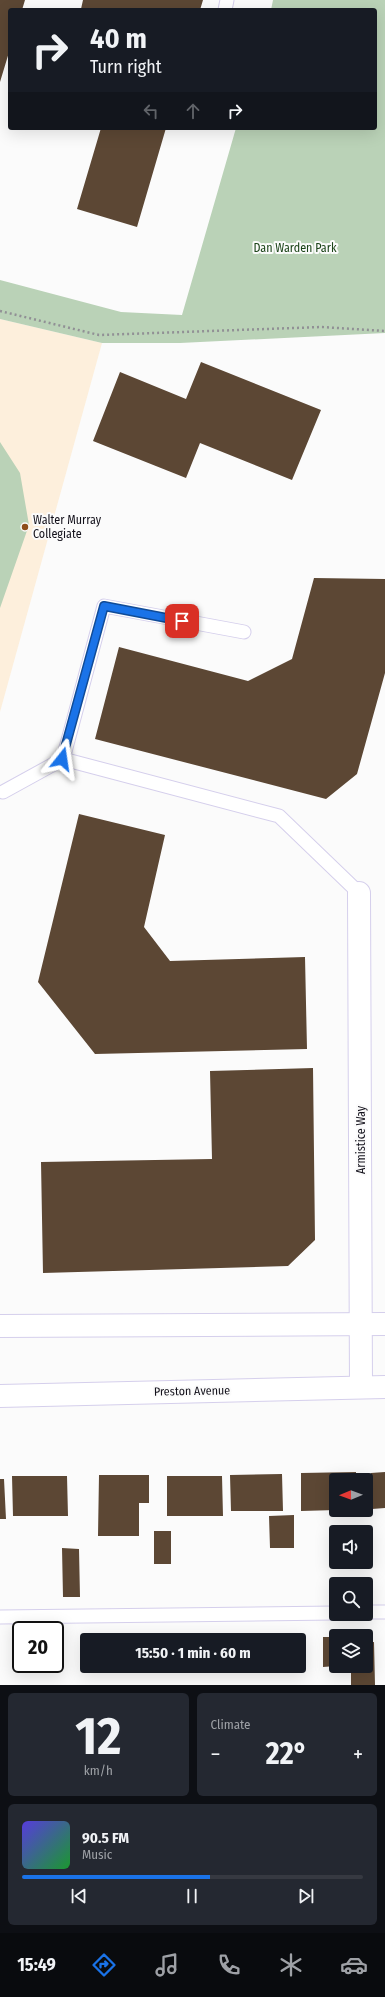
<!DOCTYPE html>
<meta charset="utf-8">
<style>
:root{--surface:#171b24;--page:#242831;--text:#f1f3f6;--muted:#9ea1a6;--line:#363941;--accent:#1a73e8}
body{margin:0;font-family:"Fira Sans Condensed",sans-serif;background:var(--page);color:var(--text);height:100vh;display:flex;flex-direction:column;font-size:15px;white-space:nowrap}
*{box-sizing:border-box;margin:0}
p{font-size:13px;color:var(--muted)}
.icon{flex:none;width:22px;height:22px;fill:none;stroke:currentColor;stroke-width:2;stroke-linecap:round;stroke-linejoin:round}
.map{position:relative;height:1685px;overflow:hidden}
.side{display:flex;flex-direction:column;gap:8px;padding:8px;background:#0d0f14;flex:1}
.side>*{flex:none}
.guide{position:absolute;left:8px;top:8px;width:369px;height:122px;border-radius:4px;box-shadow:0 4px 16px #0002;background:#171b24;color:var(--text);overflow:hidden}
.needle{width:26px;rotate:269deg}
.buttons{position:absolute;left:329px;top:1473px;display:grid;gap:8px}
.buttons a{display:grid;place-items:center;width:44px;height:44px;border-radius:4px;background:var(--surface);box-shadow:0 4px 16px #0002;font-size:20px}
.speed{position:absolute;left:12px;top:1621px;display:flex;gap:8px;font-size:20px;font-weight:700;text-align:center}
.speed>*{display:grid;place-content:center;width:52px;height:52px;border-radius:50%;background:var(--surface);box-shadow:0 4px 16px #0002;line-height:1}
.speed .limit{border:2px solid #111;border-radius:6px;background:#fff;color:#111}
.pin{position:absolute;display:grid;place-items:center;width:34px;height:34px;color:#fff;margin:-17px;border-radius:8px;box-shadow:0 2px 6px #0006}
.me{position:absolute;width:44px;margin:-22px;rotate:15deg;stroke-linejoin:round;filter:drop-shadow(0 0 3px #0008)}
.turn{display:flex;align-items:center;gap:14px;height:84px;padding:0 16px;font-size:18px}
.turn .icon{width:52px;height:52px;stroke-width:2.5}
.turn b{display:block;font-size:28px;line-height:34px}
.lanes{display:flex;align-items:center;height:38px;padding:0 16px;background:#0003;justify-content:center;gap:20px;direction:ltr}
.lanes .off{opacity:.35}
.big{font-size:30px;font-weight:700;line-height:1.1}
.side .widget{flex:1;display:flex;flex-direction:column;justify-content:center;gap:6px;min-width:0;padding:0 14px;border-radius:6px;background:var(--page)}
.side .dial{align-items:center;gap:0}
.dial b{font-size:52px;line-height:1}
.song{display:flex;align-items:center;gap:12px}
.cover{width:48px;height:48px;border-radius:6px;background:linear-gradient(135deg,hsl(250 70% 55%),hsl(130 70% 35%))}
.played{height:4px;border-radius:2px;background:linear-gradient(90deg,var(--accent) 55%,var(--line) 55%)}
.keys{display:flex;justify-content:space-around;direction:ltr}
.heat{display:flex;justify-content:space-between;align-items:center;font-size:22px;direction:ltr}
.side .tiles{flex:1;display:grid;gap:8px;grid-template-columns:1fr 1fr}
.widget:last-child{grid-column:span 2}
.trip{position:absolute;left:80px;top:1633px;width:226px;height:40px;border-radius:4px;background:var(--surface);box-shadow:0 4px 16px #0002;font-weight:700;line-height:40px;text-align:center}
.menu{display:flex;height:64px;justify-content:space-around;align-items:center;background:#090b0e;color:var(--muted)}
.menu .icon{width:28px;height:28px}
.menu .active{color:var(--accent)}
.menu b{font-size:18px;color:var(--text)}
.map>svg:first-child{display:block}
.education{fill:#fdefdc}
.green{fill:#bad2b7}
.building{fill:#5c4734}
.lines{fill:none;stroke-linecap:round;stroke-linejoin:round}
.lane-casing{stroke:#d5cfec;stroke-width:15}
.street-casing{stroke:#d5cfec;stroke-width:24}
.secondary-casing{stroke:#d5cfec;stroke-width:24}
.path{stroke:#919095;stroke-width:2.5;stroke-dasharray:2 3;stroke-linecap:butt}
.lane{stroke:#fff;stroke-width:13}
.street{stroke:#fff;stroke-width:22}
.secondary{stroke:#fff;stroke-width:22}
.route-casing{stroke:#114b97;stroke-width:10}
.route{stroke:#1a73e8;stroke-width:7}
.poi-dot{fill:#8e4d1a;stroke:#fbfbfb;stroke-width:1.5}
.labels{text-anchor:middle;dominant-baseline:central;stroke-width:4;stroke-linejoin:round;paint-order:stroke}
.park-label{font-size:12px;fill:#1b4418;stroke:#fbfbfb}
.poi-label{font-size:12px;fill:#13111b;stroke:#fbfbfb;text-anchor:start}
.street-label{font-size:12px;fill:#13111b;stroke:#fbfbfb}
</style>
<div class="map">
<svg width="385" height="1685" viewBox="0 0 385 1685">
<rect width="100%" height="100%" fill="#fbfbfb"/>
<!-- education -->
<path class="education" d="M0 319 102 343 0 712Z"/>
<!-- green -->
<path class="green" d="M273 0H385V333L180 343H102L0 319V280L121 312 182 315 236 128H375V10H271Z
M0 442 20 473 29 525 0 608Z"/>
<!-- building -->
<path class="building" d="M0 0H25L22 10H10V49L0 82Z
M83 0H203L200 10H83L81 9Z
M101 128H166L137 227 77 209Z
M201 362 321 410 292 480 200 443 186 478 93 441 120 372 186 399Z
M314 578 385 579V673L357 774 326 799 95 739 119 647 248 681 292 659Z
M79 814 165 835 144 927 170 961 305 957 307 1049 95 1054 38 982Z
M313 1068 315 1240 288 1266 43 1273 41 1162 212 1159 210 1071Z
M356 1472V1480H336V1510L301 1511V1473Z
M385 1472V1508L372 1509 371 1473Z
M282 1474 283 1511H231L230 1475Z
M99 1475H149V1503H139V1536H98Z
M12 1476H67L68 1516H13Z
M167 1476H222L223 1516H167Z
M0 1479H4L6 1519H0Z
M294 1515V1548H270L269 1516Z
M154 1531H171V1564H154Z
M332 1533H336V1562H367V1566H333Z
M62 1548 79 1549 80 1597H63Z
M323 1637H336V1666L323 1667Z
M374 1642 375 1685H351V1666H366V1643Z"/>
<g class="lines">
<defs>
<path id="lane" d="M225 10 227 0
M63 759 104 606 244 632
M3 792 63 759 279 816 359 893
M366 1612H385
M0 1617 336 1613"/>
<path id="street" d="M359 893 361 1387"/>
<path id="secondary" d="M0 1326 385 1324
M0 1396 385 1387"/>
</defs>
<!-- lane casing -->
<use href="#lane" class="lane-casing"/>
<!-- street casing -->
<use href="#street" class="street-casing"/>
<!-- secondary casing -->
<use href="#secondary" class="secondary-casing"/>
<!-- path -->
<path class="path" d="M0 311 99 335 322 327 385 331"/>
<!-- lane -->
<use href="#lane" class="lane"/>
<!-- street -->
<use href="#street" class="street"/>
<!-- secondary -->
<use href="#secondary" class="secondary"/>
</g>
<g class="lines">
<defs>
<path id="route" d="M62 759 104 606 182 621"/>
</defs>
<!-- route casing -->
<use href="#route" class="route-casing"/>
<!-- route -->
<use href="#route" class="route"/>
</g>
<!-- markers -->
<circle class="poi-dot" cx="25" cy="527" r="4"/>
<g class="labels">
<!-- park labels -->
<g class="park-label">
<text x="295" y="248">Dan Warden Park</text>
</g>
<!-- poi labels -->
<g class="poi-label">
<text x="33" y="520">Walter Murray<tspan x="33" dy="14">Collegiate</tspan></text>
</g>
<!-- street labels -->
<g class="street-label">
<text transform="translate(361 1140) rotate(-90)">Armistice Way</text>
<text transform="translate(192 1391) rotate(-1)">Preston Avenue</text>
</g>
</g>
</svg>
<div class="buttons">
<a><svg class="needle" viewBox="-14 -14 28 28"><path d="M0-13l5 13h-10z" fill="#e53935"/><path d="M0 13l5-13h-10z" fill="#9ea1a6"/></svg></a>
<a><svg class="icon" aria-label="sound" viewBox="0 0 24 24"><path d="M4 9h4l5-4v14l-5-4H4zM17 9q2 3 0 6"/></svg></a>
<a><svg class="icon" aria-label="search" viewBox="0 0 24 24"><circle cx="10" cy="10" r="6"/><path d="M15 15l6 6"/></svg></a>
<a><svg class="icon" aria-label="layers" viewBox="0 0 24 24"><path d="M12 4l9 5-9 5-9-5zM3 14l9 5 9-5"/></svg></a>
</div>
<div class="speed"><div class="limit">20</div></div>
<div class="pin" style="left:182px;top:621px;background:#d93025"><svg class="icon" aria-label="arrive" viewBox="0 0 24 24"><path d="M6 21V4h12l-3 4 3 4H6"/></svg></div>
<svg class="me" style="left:62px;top:759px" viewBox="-20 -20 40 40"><path d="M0-17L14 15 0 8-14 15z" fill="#1a73e8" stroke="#fff" stroke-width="4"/></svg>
<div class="trip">15:50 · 1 min · 60 m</div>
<div class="guide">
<div class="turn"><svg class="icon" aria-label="right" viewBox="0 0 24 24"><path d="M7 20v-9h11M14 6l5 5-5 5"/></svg><div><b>40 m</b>Turn right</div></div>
<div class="lanes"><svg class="icon off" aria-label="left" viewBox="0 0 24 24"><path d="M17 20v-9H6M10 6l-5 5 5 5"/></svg><svg class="icon off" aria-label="ahead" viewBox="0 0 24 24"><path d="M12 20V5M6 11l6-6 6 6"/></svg><svg class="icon" aria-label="right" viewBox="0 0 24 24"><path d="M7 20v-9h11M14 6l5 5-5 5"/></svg></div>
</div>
</div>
<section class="side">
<div class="tiles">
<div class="widget dial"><b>12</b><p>km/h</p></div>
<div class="widget"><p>Climate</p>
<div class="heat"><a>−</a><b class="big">22°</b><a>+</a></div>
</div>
<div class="widget">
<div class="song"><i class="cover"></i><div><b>90.5 FM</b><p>Music</p></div></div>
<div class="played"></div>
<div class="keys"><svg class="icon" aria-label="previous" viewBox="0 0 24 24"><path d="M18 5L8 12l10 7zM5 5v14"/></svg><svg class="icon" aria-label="pause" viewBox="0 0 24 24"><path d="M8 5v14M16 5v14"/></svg><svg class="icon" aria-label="next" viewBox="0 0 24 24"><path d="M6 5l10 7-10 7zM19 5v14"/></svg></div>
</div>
</div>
</section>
<nav class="menu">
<b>15:49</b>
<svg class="icon active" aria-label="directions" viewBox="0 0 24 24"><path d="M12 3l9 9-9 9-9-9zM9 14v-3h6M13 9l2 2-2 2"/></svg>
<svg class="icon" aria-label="music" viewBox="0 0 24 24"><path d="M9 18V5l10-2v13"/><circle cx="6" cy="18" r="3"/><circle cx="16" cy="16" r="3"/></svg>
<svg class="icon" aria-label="phone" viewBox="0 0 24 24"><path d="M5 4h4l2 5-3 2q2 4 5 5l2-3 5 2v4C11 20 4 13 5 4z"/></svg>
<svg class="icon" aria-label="climate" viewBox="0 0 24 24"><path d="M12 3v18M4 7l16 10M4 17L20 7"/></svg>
<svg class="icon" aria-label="car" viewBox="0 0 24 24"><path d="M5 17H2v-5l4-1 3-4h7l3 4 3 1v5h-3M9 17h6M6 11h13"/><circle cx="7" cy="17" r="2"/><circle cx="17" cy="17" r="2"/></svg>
</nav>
